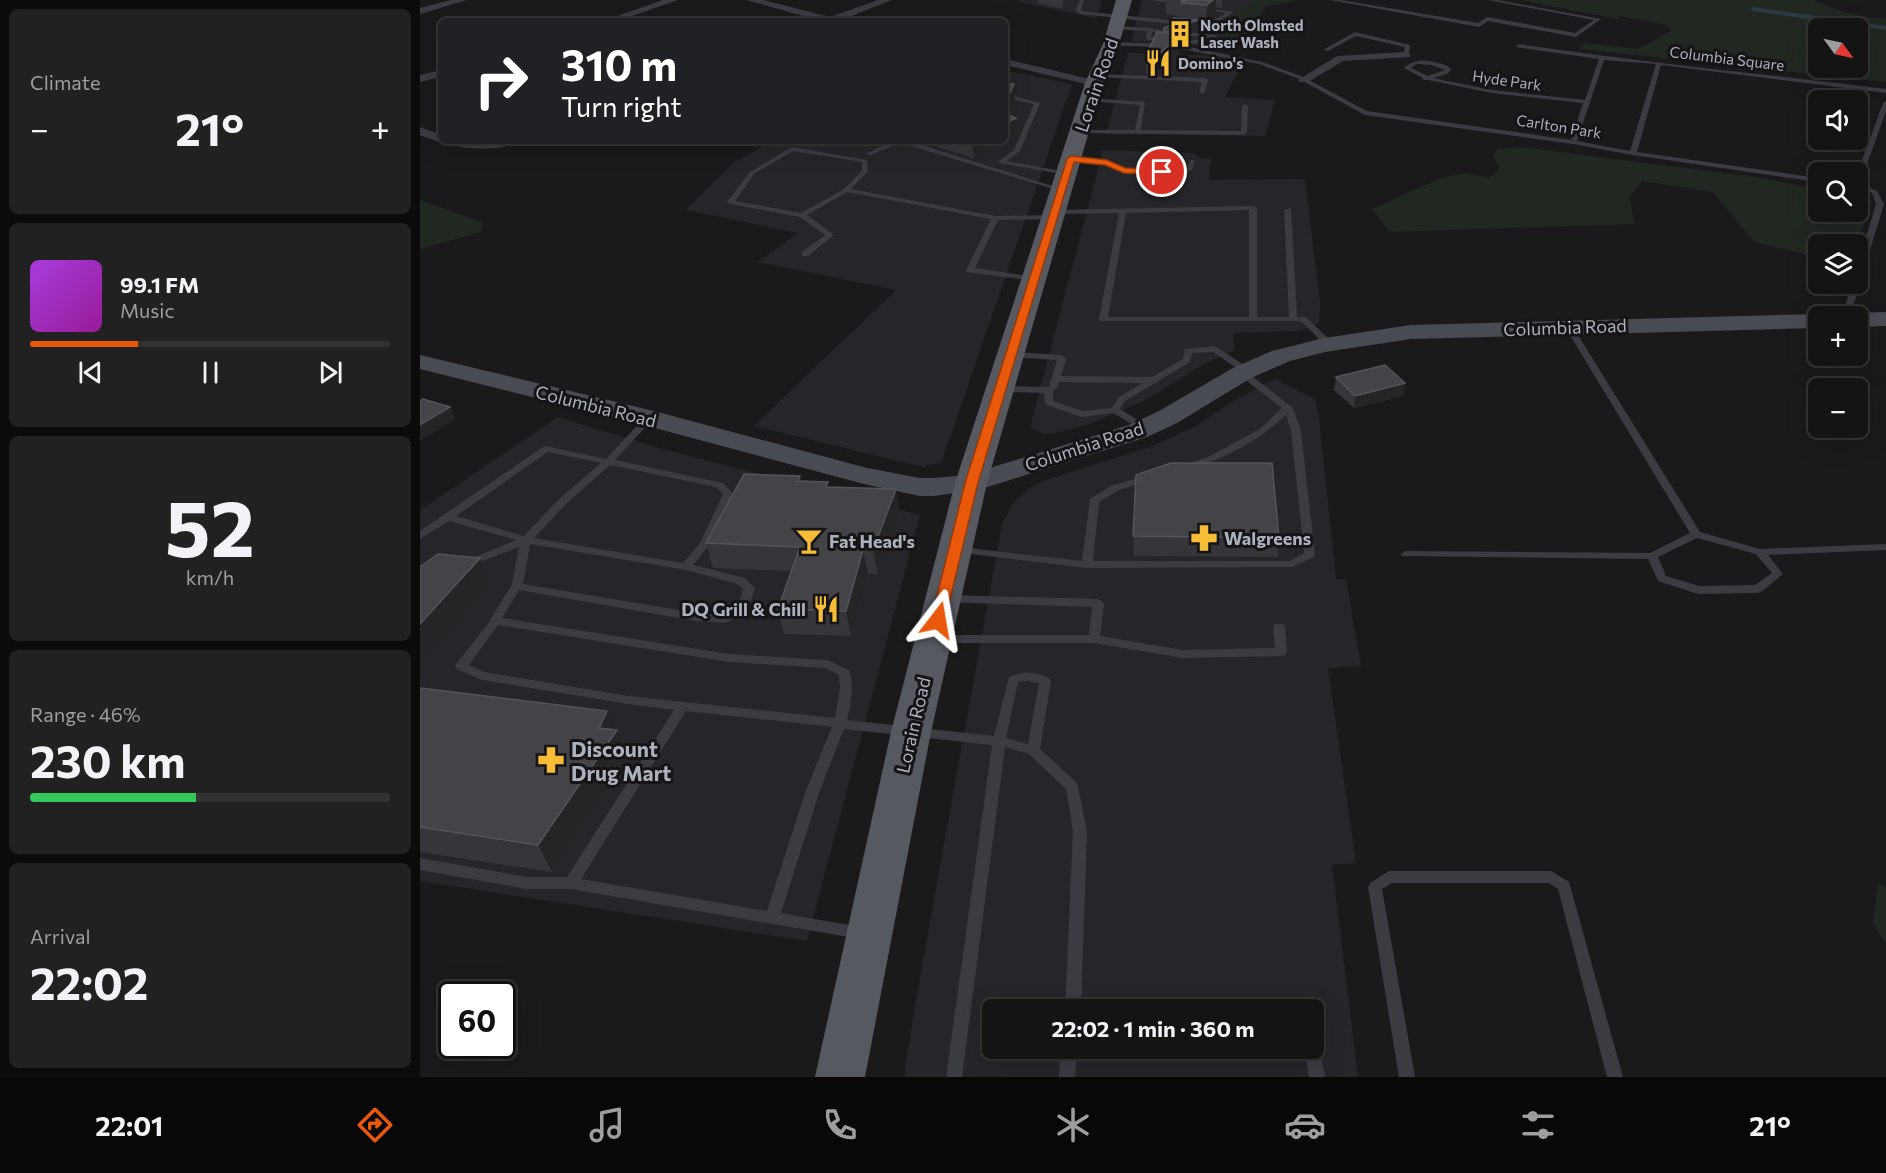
<!DOCTYPE html>
<meta charset="utf-8">
<style>
:root{--surface:#141415;--page:#212122;--text:#f1f3f6;--muted:#9d9ea0;--line:#333334;--accent:#ea580c}
body{margin:0;font-family:Commissioner,sans-serif;background:var(--page);color:var(--text);height:100vh;display:flex;flex-direction:column;font-size:22px;white-space:nowrap}
*{box-sizing:border-box;margin:0}
p{font-size:20px;color:var(--muted)}
.icon{flex:none;width:33px;height:33px;fill:none;stroke:currentColor;stroke-width:2;stroke-linecap:round;stroke-linejoin:round}
.map{position:relative;flex:1;overflow:hidden}
.drawer{display:flex;flex-direction:column;gap:9px;padding:9px;background:#0b0b0c;width:420px}
.drawer>*{flex:none}
.top-card{position:absolute;left:18px;top:18px;width:570px;height:126px;border-radius:9px;box-shadow:0 6px 24px #0002,0 0 0 2px var(--line);background:#202124;color:#fff;overflow:hidden}
.needle{width:39px;rotate:123deg}
.buttons{position:absolute;left:1388px;top:18px;display:grid;gap:12px}
.buttons a{display:grid;place-items:center;width:60px;height:60px;border-radius:9px;background:var(--surface);box-shadow:0 6px 24px #0002,0 0 0 2px var(--line);font-size:30px}
.speed{position:absolute;left:18px;top:981px;display:flex;gap:12px;font-size:30px;font-weight:700;text-align:center}
.speed>*{display:grid;place-content:center;width:78px;height:78px;border-radius:50%;background:var(--surface);box-shadow:0 6px 24px #0002,0 0 0 2px var(--line);line-height:1}
.speed .limit{border:3px solid #111;border-radius:9px;background:#fff;color:#111}
.pin{position:absolute;display:grid;place-items:center;width:51px;height:51px;color:#fff;margin:-26px;border:3px solid #fff;border-radius:50%;box-shadow:0 2px 6px #0007}
.me{position:absolute;width:66px;margin:-33px;rotate:14deg;stroke-linejoin:round;filter:drop-shadow(0 0 4px #0008)}
.turn{display:flex;align-items:center;gap:21px;height:126px;padding:0 24px;font-size:27px}
.turn .icon{width:78px;height:78px;stroke-width:2.5}
.turn b{display:block;font-size:42px;line-height:51px}
.big{font-size:45px;font-weight:700;line-height:1.1}
.drawer .widget{flex:1;display:flex;flex-direction:column;justify-content:center;gap:9px;min-width:0;padding:0 21px;border-radius:9px;background:var(--page)}
.drawer .dial{align-items:center;gap:0}
.dial b{font-size:78px;line-height:1}
.song{display:flex;align-items:center;gap:18px}
.cover{width:72px;height:72px;border-radius:9px;background:linear-gradient(135deg,hsl(280 70% 55%),hsl(300 70% 35%))}
.played{height:6px;border-radius:3px;background:linear-gradient(90deg,var(--accent) 30%,var(--line) 30%)}
.keys{display:flex;justify-content:space-around;direction:ltr}
.heat{display:flex;justify-content:space-between;align-items:center;font-size:33px;direction:ltr}
.charge{height:9px;border-radius:4px;background:linear-gradient(90deg,#34c759 46%,var(--line) 0)}
.trip{position:absolute;left:562px;top:999px;width:342px;height:60px;border-radius:9px;background:var(--surface);box-shadow:0 6px 24px #0002,0 0 0 2px var(--line);font-weight:700;line-height:60px;text-align:center}
.tabs{display:flex;height:96px;justify-content:space-around;align-items:center;background:#080808;color:var(--muted)}
.tabs .icon{width:42px;height:42px}
.tabs .selected{color:var(--accent)}
.tabs b{font-size:27px;color:var(--text)}
main{display:flex;flex:1;min-height:0}
.map>svg:first-child{display:block}
.built{fill:#26262a;fill-rule:evenodd}
.green{fill:#202821;fill-rule:evenodd}
.lines{fill:none;stroke-linecap:round;stroke-linejoin:round}
.stream{stroke:#2f3941;stroke-width:4}
.lane{fill:#3b3c42;fill-rule:evenodd}
.street{fill:#3b3c42;fill-rule:evenodd}
.secondary{fill:#494b52;fill-rule:evenodd}
.primary{fill:#575961;fill-rule:evenodd}
.wall{fill:#36363a}
.shaded-wall{fill:#252528}
.building{fill:#434348;stroke:#53555a;stroke-width:1.5}
.route{fill:#ea580c;stroke:#983908;stroke-width:1.5}
.labels{text-anchor:middle;dominant-baseline:central;stroke-width:6;stroke-linejoin:round;paint-order:stroke}
.far-poi-label{font-size:15px;font-weight:bold;fill:#acb1bc;stroke:#151518;text-anchor:start}
.far-street-label{font-size:15px;fill:#acb1bc;stroke:#151518}
.street-label{font-size:18px;fill:#acb1bc;stroke:#151518}
.poi-label{font-size:18px;font-weight:bold;fill:#acb1bc;stroke:#151518;text-anchor:start}
.near-poi-label{font-size:21px;font-weight:bold;fill:#acb1bc;stroke:#151518;text-anchor:start}
</style>
<main>
<section class="drawer">
<div class="widget"><p>Climate</p>
<div class="heat"><a>−</a><b class="big">21°</b><a>+</a></div>
</div>
<div class="widget">
<div class="song"><i class="cover"></i><div><b>99.1 FM</b><p>Music</p></div></div>
<div class="played"></div>
<div class="keys"><svg class="icon" aria-label="previous" viewBox="0 0 24 24"><path d="M18 5L8 12l10 7zM5 5v14"/></svg><svg class="icon" aria-label="pause" viewBox="0 0 24 24"><path d="M8 5v14M16 5v14"/></svg><svg class="icon" aria-label="next" viewBox="0 0 24 24"><path d="M6 5l10 7-10 7zM19 5v14"/></svg></div>
</div>
<div class="widget dial"><b>52</b><p>km/h</p></div>
<div class="widget"><p>Range · 46%</p><b class="big">230 km</b><div class="charge"></div></div>
<div class="widget"><p>Arrival</p><b class="big">22:02</b></div>
</section>
<div class="map">
<svg width="1466" height="1077" viewBox="0 0 1466 1077">
<rect width="100%" height="100%" fill="#1a1a1c"/>
<!-- built -->
<path class="built" d="M600 0H682L676 18 599 2Z
M722 0H855L814 35 804 47 711 41Z
M708 53 806 56 824 61 805 97 855 100 845 136 686 134Z
M587 71 652 84 523 458 519 463 503 467 334 426 476 290 338 262 378 233 266 210 312 164 352 141H585V72Z
M683 150 773 153 780 158H791L789 180 885 179 900 302 899 324 878 331 813 333 815 350 779 367 724 401 670 424 631 434H624L610 427Z
M855 379 895 399 899 417 916 579H926L941 666 908 668 936 863 912 865 938 1077H484L495 1005 582 524 594 502 611 487 629 479 733 446 776 426 818 398ZM573 1010H894V1048H573Z
M138 417 242 449 500 515 387 941 0 881V510Z"/>
<!-- green -->
<path class="green" d="M837 0H877L843 8 837 24 816 45V49H793L806 35 793 30 806 27C814 10 822 9 837 0Z
M1100 0H1393C1421 10 1435 18 1466 18V82L1159 49 1165 43 1218 49 1252 30 1243 24 1200 16 1197 19ZM1437 28V68H1398V28Z
M1100 147 1336 177 1398 189V212H1437V196L1452 201 1437 244H1398V258L1334 242 1293 192 1222 181 1210 196 1214 224 970 232 952 209C981 198 1010 178 1041 174 1050 173 1060 176 1069 178L1080 168 1073 156 1077 149Z
M0 200 62 222 61 232 0 249Z
M1458 884 1466 888V944L1453 923Z"/>
<g class="lines">
<!-- stream -->
<path class="stream" d="M1333 9 1466 28"/>
<!-- lane -->
<path class="lane" d="M660 0H664L661 11 787 24 806 13 781 9 779 7 814 12 788 28 660 14 656 10Z
M732 0H744L762 4 760 5Z
M910 0H921L1058 23 1067 17 1155 33 1174 20 1068 0H1078L1181 19 1156 37 1068 21 1059 27Z
M695 26 730 28 750 32 747 34 732 32 731 37 743 39 741 42 726 39 727 31 693 29Z
M935 32 990 45 989 55 986 57 983 55 985 47 936 36 908 51 903 50Z
M772 33 795 35 798 37 789 44 763 43 765 40H788L790 38 770 36Z
M691 42 756 44 842 62 881 76 947 111 1151 140 1163 103 1072 93 1008 80H1003V78L984 68C997 56 1013 61 1028 66L1031 70 1027 74 1014 78 1022 80 1072 90 1165 100 1179 59 1096 47 1098 44C1220 62 1343 74 1466 89V93L1241 65 1217 152 1398 178V182L1213 155 1153 144 945 115 877 78 839 64 756 48 689 45ZM1184 60 1236 64 1210 151 1157 141ZM997 64 1011 65 1025 70 1008 76 991 68Z
M678 74 785 78 788 80 785 92 782 94 779 92 782 82 676 77V75Z
M585 94 620 103 600 151 587 161 646 172 648 173V175L579 163V161L594 150 614 104 585 98Z
M669 98 725 102 721 130 821 131 822 106 825 104 828 106 827 133 824 135 657 133 656 132 659 130H715L720 105 667 101 666 100Z
M1466 101V111L1440 184 1457 191 1464 204 1441 280 1438 282 1440 284 1430 316H1422L1432 284H1437V267L1456 204 1452 193 1437 187V174L1463 103Z
M474 141H489L645 190 640 191 481 143 450 155 445 154Z
M372 147 447 160 448 171 431 189 575 216 636 215 637 217 633 219 578 220 555 268 614 277 618 279 614 281 547 272 546 270 571 219 427 192 387 215 414 235 388 256H382V252L405 235 380 217 310 204 307 202 330 172ZM373 151 442 162V171L424 189 381 213 315 201 334 174Z
M651 157 687 161 705 169 760 171 767 168 770 160 775 161 772 170 761 175 704 173 686 165 649 160V158Z
M833 206 837 208V317H869L864 210 871 208 877 317H886L912 342V346H906L881 321H680L679 319 699 213 635 214 631 212 635 210ZM829 210V317H688L706 213Z
M1146 325H1152L1153 327 1280 532 1340 549 1466 544V550L1348 555 1363 574 1341 592 1337 593 1278 594 1238 581 1228 559 982 556 981 554 986 551 1230 553 1270 533 1145 327ZM1277 538 1336 554 1352 573 1335 585 1279 586 1246 576 1238 557Z
M795 346 830 369 831 371 828 373 873 408 881 430 895 555 894 557 872 567 667 568 535 552 534 550 539 547 662 561 670 499 691 486 728 475 733 478 731 480 699 490 679 502 673 561H870L884 553 871 430 866 415C838 441 803 460 766 470L761 467 763 465 788 457 840 429 862 408 819 375 818 373 821 371 793 352 772 353 770 362 705 401 700 409 727 426 729 428 724 431 693 413 661 417 625 404 624 393 580 392 576 389 580 386 629 387 637 360 588 357V353L591 352 642 355 646 359 641 376 732 377 763 359 765 349ZM639 382 723 383 699 397 692 408 662 411 633 401V391L637 388Z
M229 415 234 418 232 420 195 460 303 483 313 493 290 544 273 565 325 578 335 588 328 609 306 623 276 621 99 590 82 618 309 654 407 660 429 670C435 685 431 704 427 720L574 736 589 677C603 670 615 672 629 678L631 681 620 749 657 783 667 831 661 1010H645L653 831 646 789 609 754 585 747 542 1077H526L572 745 424 729 400 790 361 913 440 927 445 928 447 933 445 938 440 939 151 889H107L0 870V858L107 877H147L254 710 208 704 62 680 37 669 35 666 37 663 67 625 92 584 99 547 47 567 43 566 42 564 43 562 96 540 29 521 0 539V531L123 447 126 446 186 459 226 416ZM128 452 181 463 139 499 104 536 36 516ZM190 465 296 487 303 494 280 543 263 563 114 538 147 503ZM110 544 266 570 317 584 323 589 319 604 304 615 276 613 103 584ZM78 625 309 662 405 668 419 675 420 688 415 718 208 696 64 672 49 665ZM601 681H609L619 683 608 744 586 738 598 682ZM266 711 412 727 386 790 347 911 161 879Z
M527 595 678 599 684 603 680 636 763 650 855 648 853 627 855 624H863L865 627 867 652 865 655 861 656 763 658 674 643H520L516 642 514 639 516 636 520 635H669L672 607 523 602 521 599Z
M969 871H1131L1149 882 1203 1077H1187L1138 889 1129 883H972L962 889 995 1077H979L948 887 950 883Z
M894 1041 898 1043 905 1077H889L884 1048H894Z
M641 1048H657L655 1077H639Z"/>
<!-- street -->
<path class="street" d="M31 0H47L0 14V8Z
M243 0H258L198 21H183Z
M326 0H343L410 17 458 0H472L419 21H402Z
M986 52 991 55 990 57 923 61 888 82H880L878 80 917 56Z
M585 59 678 81 680 83 674 86 585 65Z
M21 70V77L0 82V75Z
M0 127 21 135V141H98L96 144C61 153 33 148 0 135Z"/>
<!-- secondary -->
<path class="secondary" d="M1466 312V326L1437 327V316H1428L1437 313Z
M1398 314 1407 316H1398V328L991 339 905 352 870 361 831 378 757 423 727 437 561 489 514 496H500L444 484 220 424 0 369V355L238 412 447 468 500 478H514L547 475 709 425 739 411 813 368 852 351 904 338 991 325Z"/>
<!-- primary -->
<path class="primary" d="M696 0H712L699 44 683 83 567 483 511 732 445 1077H395L471 732 535 483 665 83 683 44Z"/>
</g>
<!-- wall -->
<path class="wall" d="M618 0H647L643 9 618 3Z
M746 0H810L802 8 796 7V13L786 22 778 21V29L770 32 769 38 763 39 761 42V51L737 74H726V56L750 26V21L762 19V17L746 14Z
M585 84 595 103 589 116 597 137 554 158 497 141H585Z
M916 377 985 383 983 396 934 408 914 390Z
M380 476 381 481 409 487 480 513 458 574H448L431 636 364 634 358 609 372 571 293 568 286 543Z
M713 536 859 538 858 557 714 556Z
M0 688 197 730 208 757 132 872 0 852Z"/>
<!-- shaded-wall -->
<path class="shaded-wall" d="M643 0H647L643 9Z
M793 0H796V13L786 22 787 5Z
M802 0H810L802 8Z
M778 20V29L770 32 769 38 763 39 761 42V51L737 74V56L770 23Z
M594 84 595 103 586 122 596 118 597 137 554 158 552 141H585V103Z
M985 383 983 396 934 408 935 396Z
M30 407 35 419 0 441V425Z
M476 489 480 513 458 574 453 550Z
M443 550 448 574 431 636 426 611Z
M60 558 71 585 0 666V624Z
M187 711 196 733 197 730 208 757 132 872 118 845Z"/>
<!-- building -->
<path class="building" d="M760 0H793L787 5 762 3 765 1Z
M754 18 778 20 770 23 769 29 763 30 761 34 744 32V28L751 25 750 21Z
M737 32 761 34 737 56H726Z
M585 84H594L585 103Z
M585 114 596 118 585 123Z
M965 365 985 383 935 396 916 377Z
M3 399 30 407 0 425V401Z
M751 463H852L859 538 713 536 716 475Z
M324 474 380 476 377 481 408 482 406 487 476 489 453 550H443L426 611 358 609 380 547 286 543Z
M18 554 60 558 0 624V567Z
M0 688 187 711 179 728 197 730 118 845 0 827Z"/>
<!-- route -->
<path class="route" d="M651 156 687 160 705 168 742 170 746 172 742 175 704 173 685 165 654 162 558 483 525 620 523 623H513L511 620 545 483 647 159Z"/>
<!-- icons -->
<defs>
<symbol id="building-bare" viewBox="-9 -9 18 18"><path d="M-4-6H4V6H1V3H-1V6H-4ZM-2.5-4.3h1.7v1.8h-1.7ZM.8-4.3h1.7v1.8H.8ZM-2.5-1h1.7V.8h-1.7ZM.8-1h1.7V.8H.8Z" fill="#f8bd36" stroke="#151518" stroke-width="2.5" paint-order="stroke"/></symbol>
<symbol id="restaurant-bare" viewBox="-9 -9 18 18"><path d="M-5-6h1v4h1v-4h1v4h1v-4h1v5L-1.5 .5V6h-2V.5L-5-1ZM5-6V6H3V1.5H1.5Q1.5-4 5-6Z" fill="#f8bd36" stroke="#151518" stroke-width="2.5" paint-order="stroke"/></symbol>
<symbol id="pharmacy-bare" viewBox="-9 -9 18 18"><path d="M-2-6h4v4h4v4h-4v4h-4v-4h-4v-4h4Z" fill="#f8bd36" stroke="#151518" stroke-width="2.5" paint-order="stroke"/></symbol>
<symbol id="bar-bare" viewBox="-9 -9 18 18"><path d="M-6-5H6L.8 .8V4.5H3.5V6h-7V4.5H-.8V.8Z" fill="#f8bd36" stroke="#151518" stroke-width="2.5" paint-order="stroke"/></symbol>
</defs>
<g fill-rule="evenodd">
<use href="#building-bare" x="741" y="15" width="38" height="38"/>
<use href="#restaurant-bare" x="719" y="44" width="38" height="38"/>
<use href="#pharmacy-bare" x="765" y="519" width="38" height="38"/>
<use href="#bar-bare" x="370" y="522" width="38" height="38"/>
<use href="#restaurant-bare" x="387" y="590" width="38" height="38"/>
<use href="#pharmacy-bare" x="112" y="741" width="38" height="38"/>
</g>
<g class="labels">
<!-- far-poi labels -->
<g class="far-poi-label">
<text x="780" y="25">North Olmsted<tspan x="780" dy="17">Laser Wash</tspan></text>
<text x="758" y="63">Domino's</text>
</g>
<!-- far-street labels -->
<g class="far-street-label">
<text transform="translate(1307 58) rotate(7)">Columbia Square</text>
<text transform="translate(1087 80) rotate(8)">Hyde Park</text>
<text transform="translate(1139 126) rotate(9)">Carlton Park</text>
</g>
<!-- street labels -->
<g class="street-label">
<text transform="translate(676 85) rotate(-71)">Lorain Road</text>
<text transform="translate(1145 327) rotate(-2)">Columbia Road</text>
<text transform="translate(176 406) rotate(14)">Columbia Road</text>
<text transform="translate(664 446) rotate(-18)">Columbia Road</text>
<text transform="translate(493 725) rotate(-77)">Lorain Road</text>
</g>
<!-- poi labels -->
<g class="poi-label">
<text x="804" y="538">Walgreens</text>
<text x="409" y="541">Fat Head's</text>
<text x="386" y="609" text-anchor="end">DQ Grill &amp; Chill</text>
</g>
<!-- near-poi labels -->
<g class="near-poi-label">
<text x="151" y="748">Discount<tspan x="151" dy="24">Drug Mart</tspan></text>
</g>
</g>
</svg>
<div class="buttons">
<a><svg class="needle" viewBox="-14 -14 28 28"><path d="M0-13l5 13h-10z" fill="#e53935"/><path d="M0 13l5-13h-10z" fill="#9d9ea0"/></svg></a>
<a><svg class="icon" aria-label="sound" viewBox="0 0 24 24"><path d="M4 9h4l5-4v14l-5-4H4zM17 9q2 3 0 6"/></svg></a>
<a><svg class="icon" aria-label="search" viewBox="0 0 24 24"><circle cx="10" cy="10" r="6"/><path d="M15 15l6 6"/></svg></a>
<a><svg class="icon" aria-label="layers" viewBox="0 0 24 24"><path d="M12 4l9 5-9 5-9-5zM3 14l9 5 9-5"/></svg></a>
<a>+</a>
<a>−</a>
</div>
<div class="speed"><div class="limit">60</div></div>
<div class="pin" style="left:742px;top:172px;background:#d93025"><svg class="icon" aria-label="arrive" viewBox="0 0 24 24"><path d="M6 21V4h12l-3 4 3 4H6"/></svg></div>
<svg class="me" style="left:518px;top:620px" viewBox="-20 -20 40 40"><path d="M0-17L14 15 0 8-14 15z" fill="#ea580c" stroke="#fff" stroke-width="4"/></svg>
<div class="trip">22:02 · 1 min · 360 m</div>
<div class="top-card">
<div class="turn"><svg class="icon" aria-label="right" viewBox="0 0 24 24"><path d="M7 20v-9h11M14 6l5 5-5 5"/></svg><div><b>310 m</b>Turn right</div></div>
</div>
</div>
</main>
<nav class="tabs">
<b>22:01</b>
<svg class="icon selected" aria-label="directions" viewBox="0 0 24 24"><path d="M12 3l9 9-9 9-9-9zM9 14v-3h6M13 9l2 2-2 2"/></svg>
<svg class="icon" aria-label="music" viewBox="0 0 24 24"><path d="M9 18V5l10-2v13"/><circle cx="6" cy="18" r="3"/><circle cx="16" cy="16" r="3"/></svg>
<svg class="icon" aria-label="phone" viewBox="0 0 24 24"><path d="M5 4h4l2 5-3 2q2 4 5 5l2-3 5 2v4C11 20 4 13 5 4z"/></svg>
<svg class="icon" aria-label="climate" viewBox="0 0 24 24"><path d="M12 3v18M4 7l16 10M4 17L20 7"/></svg>
<svg class="icon" aria-label="car" viewBox="0 0 24 24"><path d="M5 17H2v-5l4-1 3-4h7l3 4 3 1v5h-3M9 17h6M6 11h13"/><circle cx="7" cy="17" r="2"/><circle cx="17" cy="17" r="2"/></svg>
<svg class="icon" aria-label="filters" viewBox="0 0 24 24"><path d="M4 7h16M4 17h16"/><circle cx="9" cy="7" r="2"/><circle cx="15" cy="17" r="2"/></svg>
<b>21°</b>
</nav>
